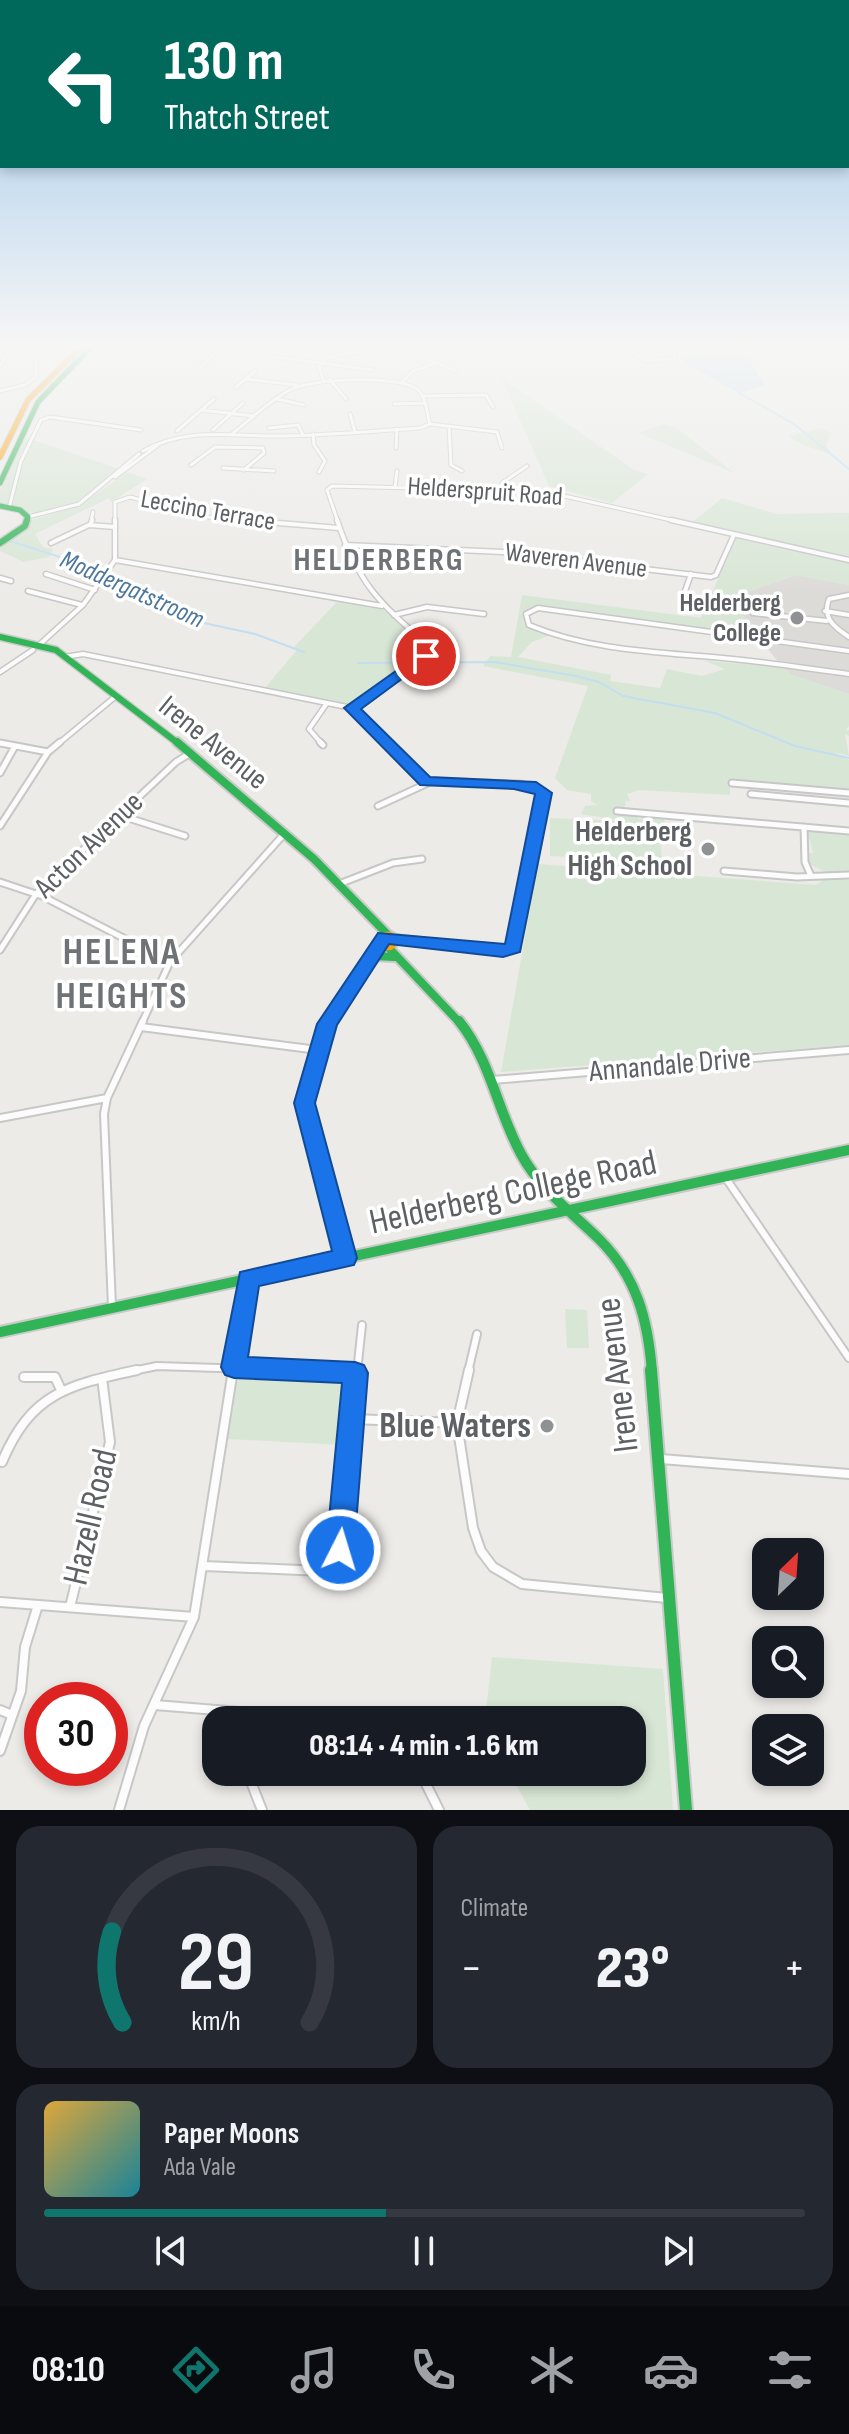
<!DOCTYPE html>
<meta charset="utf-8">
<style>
:root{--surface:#171b24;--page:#242831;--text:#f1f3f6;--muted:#9ea1a6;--line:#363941;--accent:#0f766e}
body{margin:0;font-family:"Sofia Sans Condensed",sans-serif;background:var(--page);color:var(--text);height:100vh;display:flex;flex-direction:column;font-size:30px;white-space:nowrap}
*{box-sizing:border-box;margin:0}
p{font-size:26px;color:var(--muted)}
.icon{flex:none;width:44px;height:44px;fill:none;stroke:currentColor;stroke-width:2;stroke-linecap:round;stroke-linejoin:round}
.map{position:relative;height:1810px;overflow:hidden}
.side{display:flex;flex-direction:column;gap:16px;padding:16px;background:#0d0f14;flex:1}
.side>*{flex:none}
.hud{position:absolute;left:0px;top:0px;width:850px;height:168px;box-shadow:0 4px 12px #0003;background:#00695c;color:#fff;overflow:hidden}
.needle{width:52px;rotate:25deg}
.tools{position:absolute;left:752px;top:1538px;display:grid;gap:16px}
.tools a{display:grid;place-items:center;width:72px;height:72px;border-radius:16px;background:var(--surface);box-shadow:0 4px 12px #0003;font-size:40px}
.speed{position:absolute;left:24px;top:1682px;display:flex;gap:16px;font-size:40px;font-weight:700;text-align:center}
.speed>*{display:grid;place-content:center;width:104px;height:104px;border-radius:50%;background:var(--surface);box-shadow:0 4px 12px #0003;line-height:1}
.speed .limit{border:12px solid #d22;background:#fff;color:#111}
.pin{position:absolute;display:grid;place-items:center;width:68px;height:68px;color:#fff;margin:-34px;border:4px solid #fff;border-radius:50%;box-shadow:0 2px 8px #0007}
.me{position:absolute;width:88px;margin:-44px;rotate:5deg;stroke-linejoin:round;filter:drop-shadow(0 0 6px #0008)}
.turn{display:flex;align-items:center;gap:28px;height:168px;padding:0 32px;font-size:36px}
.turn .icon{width:104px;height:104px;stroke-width:2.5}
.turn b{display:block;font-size:56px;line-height:68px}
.big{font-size:60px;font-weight:800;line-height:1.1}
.side .tile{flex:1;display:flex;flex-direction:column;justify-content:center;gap:12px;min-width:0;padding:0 28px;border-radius:24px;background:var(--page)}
.side .dial{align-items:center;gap:0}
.dial svg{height:208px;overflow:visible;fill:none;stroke:var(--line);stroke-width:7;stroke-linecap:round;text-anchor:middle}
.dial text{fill:var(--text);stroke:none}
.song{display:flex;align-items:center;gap:24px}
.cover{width:96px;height:96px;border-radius:12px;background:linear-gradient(135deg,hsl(40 70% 55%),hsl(190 70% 35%))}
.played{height:8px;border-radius:4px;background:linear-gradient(90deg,var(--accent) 45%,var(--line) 45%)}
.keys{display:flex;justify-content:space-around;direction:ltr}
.heat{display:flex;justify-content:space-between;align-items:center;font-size:44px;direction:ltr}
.side .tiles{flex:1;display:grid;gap:16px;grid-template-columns:1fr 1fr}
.tile:last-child{grid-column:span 2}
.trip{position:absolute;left:202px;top:1706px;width:444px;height:80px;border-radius:24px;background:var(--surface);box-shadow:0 4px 12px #0003;font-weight:800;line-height:80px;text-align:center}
.menu{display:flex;height:128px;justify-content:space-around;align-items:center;background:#090b0e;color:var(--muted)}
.menu .icon{width:56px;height:56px}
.menu .on{color:var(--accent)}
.menu b{font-size:36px;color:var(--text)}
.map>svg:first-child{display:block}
.education{fill:#dddbd8}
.green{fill:#d8e6d5}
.water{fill:#c2def0}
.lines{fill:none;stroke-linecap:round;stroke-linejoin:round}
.stream{stroke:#c2def0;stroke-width:2}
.street-far4-casing{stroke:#c7c7c7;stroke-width:5}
.street-far3-casing{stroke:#c7c7c7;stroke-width:7}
.street-far2-casing{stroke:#c7c7c7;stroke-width:9}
.street-far1-casing{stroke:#c7c7c7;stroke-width:10}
.street-casing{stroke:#c7c7c7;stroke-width:12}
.fast-far4-casing{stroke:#c9c9c9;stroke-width:7}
.fast-far3-casing{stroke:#c9c9c9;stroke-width:9}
.fast-far2-casing{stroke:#c9c9c9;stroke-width:12}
.fast-far1-casing{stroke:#c9c9c9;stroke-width:14}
.fast-casing{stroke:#c9c9c9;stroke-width:16}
.slow-far1-casing{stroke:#c9c9c9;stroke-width:7}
.slow-casing{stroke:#c9c9c9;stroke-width:12}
.street-far4{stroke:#fcfcfc;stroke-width:3}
.street-far3{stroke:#fcfcfc;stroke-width:4}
.street-far2{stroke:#fcfcfc;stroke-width:5}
.street-far1{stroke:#fcfcfc;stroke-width:6}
.street{stroke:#fcfcfc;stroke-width:8}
.fast-far4{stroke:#30b455;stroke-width:5}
.fast-far3{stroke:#30b455;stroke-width:6}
.fast-far2{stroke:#30b455;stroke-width:8}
.fast-far1{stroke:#30b455;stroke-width:10}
.fast{stroke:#30b455;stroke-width:12}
.slow-far1{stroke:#ff9f0a;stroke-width:5}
.slow{stroke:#ff9f0a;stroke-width:8}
.route{fill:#1a73e8;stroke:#114b97;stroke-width:2}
.poi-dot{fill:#909192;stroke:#fff;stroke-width:3}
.labels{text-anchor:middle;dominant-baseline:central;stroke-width:7;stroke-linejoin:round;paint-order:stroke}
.far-street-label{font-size:26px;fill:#5e6164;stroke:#fff}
.far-water-label{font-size:26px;font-style:italic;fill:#4c769c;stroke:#fff}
.far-poi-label{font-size:26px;font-weight:bold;fill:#5e6164;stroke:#fff;text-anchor:end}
.street-label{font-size:30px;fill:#5e6164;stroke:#fff}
.poi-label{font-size:30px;font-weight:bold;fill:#5e6164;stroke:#fff;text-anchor:end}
.far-district-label{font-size:32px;font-weight:bold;letter-spacing:2px;fill:#6f7376;stroke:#fff}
.near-street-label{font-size:36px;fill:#5e6164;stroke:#fff}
.near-poi-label{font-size:36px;font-weight:bold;fill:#5e6164;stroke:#fff;text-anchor:end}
.district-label{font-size:38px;font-weight:bold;letter-spacing:2px;fill:#6f7376;stroke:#fff}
</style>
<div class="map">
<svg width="849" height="1810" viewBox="0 0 849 1810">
<rect width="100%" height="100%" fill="#ecebe8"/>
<!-- education -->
<path class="education" d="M796 575 849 585V694L792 675 782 667 729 598Z"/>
<!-- green -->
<path class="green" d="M501 377 634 470 648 474 612 503 549 486Z
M664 424 677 428 734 473 639 433Z
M822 428 831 433 826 446 831 452 828 453 805 446 788 436Z
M23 439 34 440 119 469 76 504 35 514 0 505V490Z
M127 472 147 479 111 502 109 498 35 534 43 547 53 549 49 557 24 562 0 551V546L32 520 79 506Z
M722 498 777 514 849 513V585L796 575 729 598 760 639 534 608 526 614 527 623 553 634 532 642 518 657 611 675 610 681 660 688 667 669 702 676 725 669 705 661 782 667 792 675 849 694V726L845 731 849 730V736L845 734 849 756 834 752 849 760V792L730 781V795L639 790 627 794 630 801H625L626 805 621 809 640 819 646 816 663 818 666 823 659 825 662 861 550 856V818L625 821 581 814 585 806 598 805 591 801V794L567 790 555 778 588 686 483 666 490 656 511 657 522 595 701 618 737 536 689 525Z
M337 602 384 610 426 646 425 654 351 705 264 689 297 650 293 648Z
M813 829 849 832V874L825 872 808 863V853H813L807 830Z
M538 864 816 885 825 879 849 880V1045L501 1072Z
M565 1309 587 1310 589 1348H567Z
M244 1373 344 1378 348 1384 343 1445 228 1439 238 1379Z
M492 1657 663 1669 673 1810H530L509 1772H632V1720H485Z"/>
<!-- water -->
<path class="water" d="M690 356H747L765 385 739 393 686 364 682 358Z"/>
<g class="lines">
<!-- stream -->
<path class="stream" d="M728 344 731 349 750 353 747 356
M739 393 794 424 849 469
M10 541 103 571 111 583 190 620 255 634 304 652
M358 663 495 662 576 676 599 682 623 696 715 713 795 746 849 758
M379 682 392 684"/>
<defs>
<path id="street-far4" d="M300 344 334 350 319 366 323 380
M619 344 645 361 675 359V353L662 344
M0 345H11
M417 354 456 371
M267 356 373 370
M327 359C350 348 371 356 393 344
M0 366 12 344
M199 368 225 345 211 344
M246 379 297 385
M330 380 346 399
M402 382 413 371 437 363
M236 387 255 371
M0 391 25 385 36 377V360L27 352 31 344
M423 396 486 395 493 407
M277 399 304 405
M394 404 425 403
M201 410 254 416
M350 414 355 432
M449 426 451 465 462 471
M269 428 298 425 303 435
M213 430 243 403
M177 431 214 399
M233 433C251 419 268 402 288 391 309 378 397 375 417 389 426 396 427 414 430 424
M313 434 314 445 325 461 319 472
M396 448 397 429
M143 451C188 426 234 437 283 436 329 435 374 431 420 428L430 424 497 432 502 448
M191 465 215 447 263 448 264 453 244 470
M223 468 274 471
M115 477 158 445
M395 487 397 471
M500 489 502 483 527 466
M9 508 21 461 41 420 50 417 141 430
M28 517 79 504 139 454
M91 522 93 512
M115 522V502L130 497 208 517 267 522
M338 522 327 490 332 486 542 491 680 522"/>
<path id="street-far3" d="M243 520 339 528
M337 520C359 586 380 603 431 648L426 656 352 708
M671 520 849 560
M89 525 115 527
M51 543 91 524 92 520
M345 545 503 552 711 577 716 575 733 537
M115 560 382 606
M46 574 95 590
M0 578 11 581
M28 591 82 605
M684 594 691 574
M849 595 829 599C822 618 834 627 849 637
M825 611 849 615
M753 613 827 621
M394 615 427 607 484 614
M39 645 83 605 115 560V520
M849 651 538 608 526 614 529 625C594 652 664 652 733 659 772 663 811 669 849 674
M64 657 83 654 352 708
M0 672 33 650
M352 708 389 744
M0 743 5 744
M58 744 116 696
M322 744 309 729 327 703"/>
<path id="street-far2" d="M320 742 323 745
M386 742 426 781 521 784 544 793 513 948 503 951 392 937
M0 743 48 752
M0 773 15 746
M732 783 849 793
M751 794 849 803
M378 806 428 783
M617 811 849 831
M119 815 185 836
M0 826 48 752 60 742
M804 827 805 862 811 876
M724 871 797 877 849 875
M0 882 42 896 170 962
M339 884 393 863 422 859
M0 950 36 894 176 762 189 754
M142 1023 170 962 285 833
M328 1023 381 941"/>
<path id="street-far1" d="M329 1021 305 1090V1110L345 1257
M141 1027 318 1050
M493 1080 849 1050
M0 1118 107 1098
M725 1177 849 1358
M112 1307 104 1114 107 1098 143 1021
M128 1372 157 1366 336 1372
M233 1372 248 1279
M357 1372 362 1325
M468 1372 477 1334"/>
<path id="street" d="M279 1370 355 1373
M469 1370 457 1423 473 1528 481 1551 493 1567 522 1584 667 1598
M24 1377H55L62 1392
M352 1419 457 1423
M661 1459 849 1474
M2 1462C31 1393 68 1385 137 1370
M204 1566 323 1571 336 1564 358 1370
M0 1602 194 1617
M70 1607 110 1442 102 1378
M155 1705 339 1720
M0 1710 12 1715
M0 1751 21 1691 25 1647 38 1605
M247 1772 262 1810
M420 1772 439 1810
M119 1810 144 1726 194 1617 233 1370"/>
<path id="fast-far4" d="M0 483 38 402 94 344
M0 506 20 510 28 517 26 522"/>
<path id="fast-far3" d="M0 543 25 526 27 520
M0 637 56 650 179 744"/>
<path id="fast-far2" d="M177 742 314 859 390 937
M387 946 460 1023
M374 956 394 957"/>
<path id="fast-far1" d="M459 1021C491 1061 497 1110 521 1154 540 1189 571 1212 599 1239 637 1277 648 1320 652 1372
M0 1332 849 1150"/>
<path id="fast" d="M651 1370 686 1810"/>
<path id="slow-far1" d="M0 457 28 400 84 344"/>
<path id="slow" d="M382.5 941a5.5 5.5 0 1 1 11 0a5.5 5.5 0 1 1-11 0Z"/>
</defs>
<!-- street-far4 casing -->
<use href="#street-far4" class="street-far4-casing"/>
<!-- street-far3 casing -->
<use href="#street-far3" class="street-far3-casing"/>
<!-- street-far2 casing -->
<use href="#street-far2" class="street-far2-casing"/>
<!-- street-far1 casing -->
<use href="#street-far1" class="street-far1-casing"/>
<!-- street casing -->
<use href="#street" class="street-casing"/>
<!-- fast-far4 casing -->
<use href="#fast-far4" class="fast-far4-casing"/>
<!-- fast-far3 casing -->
<use href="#fast-far3" class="fast-far3-casing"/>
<!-- fast-far2 casing -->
<use href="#fast-far2" class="fast-far2-casing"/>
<!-- fast-far1 casing -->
<use href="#fast-far1" class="fast-far1-casing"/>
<!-- fast casing -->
<use href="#fast" class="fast-casing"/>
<!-- slow-far1 casing -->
<use href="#slow-far1" class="slow-far1-casing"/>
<!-- slow casing -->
<use href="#slow" class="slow-casing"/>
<!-- street-far4 -->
<use href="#street-far4" class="street-far4"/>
<!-- street-far3 -->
<use href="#street-far3" class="street-far3"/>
<!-- street-far2 -->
<use href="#street-far2" class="street-far2"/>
<!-- street-far1 -->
<use href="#street-far1" class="street-far1"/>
<!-- street -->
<use href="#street" class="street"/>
<!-- fast-far4 -->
<use href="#fast-far4" class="fast-far4"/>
<!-- fast-far3 -->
<use href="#fast-far3" class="fast-far3"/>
<!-- fast-far2 -->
<use href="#fast-far2" class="fast-far2"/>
<!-- fast-far1 -->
<use href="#fast-far1" class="fast-far1"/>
<!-- fast -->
<use href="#fast" class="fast"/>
<!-- slow-far1 -->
<use href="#slow-far1" class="slow-far1"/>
<!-- slow -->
<use href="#slow" class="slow"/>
</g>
<!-- sky -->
<linearGradient id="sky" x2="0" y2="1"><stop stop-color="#99c5eb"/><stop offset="0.58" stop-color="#f6f6f5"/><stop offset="1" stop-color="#f6f6f5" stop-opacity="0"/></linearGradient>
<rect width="849" height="597" fill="url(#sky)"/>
<!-- route -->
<path class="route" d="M421 653 433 656 361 709 430 777 536 782 552 793 520 952 503 957 389 944 337 1025 315 1103 357 1258 354 1265 259 1286 248 1357 355 1362 364 1365 368 1373 354 1550 350 1559 340 1563 330 1559 326 1550 342 1383 234 1378 225 1375 221 1367 240 1272 332 1251 294 1103 317 1024 378 933 505 944 535 794 514 789 420 785 344 708Z"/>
<!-- markers -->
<g class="poi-dot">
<circle cx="797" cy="618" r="8"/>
<circle cx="708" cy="849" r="8"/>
<circle cx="547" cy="1426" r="8"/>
</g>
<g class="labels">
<!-- far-street labels -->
<g class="far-street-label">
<text transform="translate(485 492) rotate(4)">Helderspruit Road</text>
<text transform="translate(208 511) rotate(10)">Leccino Terrace</text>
<text transform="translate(576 561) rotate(7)">Waveren Avenue</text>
</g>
<!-- far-water labels -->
<g class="far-water-label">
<text transform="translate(132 590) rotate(24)">Moddergatstroom</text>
</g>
<!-- far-poi labels -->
<g class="far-poi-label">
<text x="781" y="603">Helderberg<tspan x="781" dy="30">College</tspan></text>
</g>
<!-- street labels -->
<g class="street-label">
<text transform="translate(213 743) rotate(39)">Irene Avenue</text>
<text transform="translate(89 845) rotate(-44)">Acton Avenue</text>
<text transform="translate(670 1065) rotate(-5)">Annandale Drive</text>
</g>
<!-- poi labels -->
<g class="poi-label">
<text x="692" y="832">Helderberg<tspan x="692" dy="34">High School</tspan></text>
</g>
<!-- far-district labels -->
<g class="far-district-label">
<text x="379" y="560">HELDERBERG</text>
</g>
<!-- near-street labels -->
<g class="near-street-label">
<text transform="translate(513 1193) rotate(-12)">Helderberg College Road</text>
<text transform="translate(618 1375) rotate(-97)">Irene Avenue</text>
<text transform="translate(91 1517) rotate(-77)">Hazell Road</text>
</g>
<!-- near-poi labels -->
<g class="near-poi-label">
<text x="531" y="1426">Blue Waters</text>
</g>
<!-- district labels -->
<g class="district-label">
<text x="122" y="952">HELENA<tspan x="122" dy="44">HEIGHTS</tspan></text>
</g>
</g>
</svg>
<div class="tools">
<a><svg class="needle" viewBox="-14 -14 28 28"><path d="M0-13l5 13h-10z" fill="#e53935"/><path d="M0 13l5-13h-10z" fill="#9ea1a6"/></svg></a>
<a><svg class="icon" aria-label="search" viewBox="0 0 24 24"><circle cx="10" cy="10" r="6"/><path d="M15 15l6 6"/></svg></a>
<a><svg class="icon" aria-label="layers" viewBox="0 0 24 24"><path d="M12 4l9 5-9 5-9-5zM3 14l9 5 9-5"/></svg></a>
</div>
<div class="speed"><div class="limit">30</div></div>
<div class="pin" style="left:426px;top:656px;background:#d93025"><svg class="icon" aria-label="arrive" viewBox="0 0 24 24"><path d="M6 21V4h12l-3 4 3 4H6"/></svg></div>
<svg class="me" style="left:340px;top:1550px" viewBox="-20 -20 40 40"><circle r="17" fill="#1a73e8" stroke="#fff" stroke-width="3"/><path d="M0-11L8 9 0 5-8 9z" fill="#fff"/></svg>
<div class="trip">08:14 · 4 min · 1.6 km</div>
<div class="hud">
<div class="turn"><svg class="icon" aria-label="left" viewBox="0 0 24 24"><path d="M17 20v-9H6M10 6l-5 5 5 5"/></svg><div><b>130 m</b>Thatch Street</div></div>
</div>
</div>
<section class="side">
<div class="tiles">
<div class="tile dial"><svg viewBox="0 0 100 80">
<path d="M14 69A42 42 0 1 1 86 69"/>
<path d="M14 69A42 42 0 0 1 10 34" stroke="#0f766e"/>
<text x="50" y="56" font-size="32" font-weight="700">29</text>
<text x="50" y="72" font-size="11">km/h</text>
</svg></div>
<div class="tile"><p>Climate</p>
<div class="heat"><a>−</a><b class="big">23°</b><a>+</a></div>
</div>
<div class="tile">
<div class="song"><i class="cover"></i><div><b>Paper Moons</b><p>Ada Vale</p></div></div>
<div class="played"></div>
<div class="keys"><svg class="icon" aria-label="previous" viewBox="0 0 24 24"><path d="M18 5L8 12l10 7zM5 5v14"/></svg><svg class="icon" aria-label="pause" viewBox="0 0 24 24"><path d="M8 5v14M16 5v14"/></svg><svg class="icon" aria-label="next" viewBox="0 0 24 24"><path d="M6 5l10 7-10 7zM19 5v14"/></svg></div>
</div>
</div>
</section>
<nav class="menu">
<b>08:10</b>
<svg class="icon on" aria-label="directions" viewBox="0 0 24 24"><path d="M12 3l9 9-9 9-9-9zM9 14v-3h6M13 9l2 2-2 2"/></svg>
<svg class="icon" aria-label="music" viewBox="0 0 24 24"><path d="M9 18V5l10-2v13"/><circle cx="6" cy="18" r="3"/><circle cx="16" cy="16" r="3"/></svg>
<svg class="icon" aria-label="phone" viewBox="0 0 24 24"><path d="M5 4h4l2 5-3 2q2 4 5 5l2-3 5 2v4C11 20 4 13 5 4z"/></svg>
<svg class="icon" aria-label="climate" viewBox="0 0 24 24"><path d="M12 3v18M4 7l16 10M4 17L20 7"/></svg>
<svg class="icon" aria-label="car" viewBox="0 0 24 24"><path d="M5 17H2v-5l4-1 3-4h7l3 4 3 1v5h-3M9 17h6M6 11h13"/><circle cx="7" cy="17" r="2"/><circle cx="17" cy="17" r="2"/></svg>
<svg class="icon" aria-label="filters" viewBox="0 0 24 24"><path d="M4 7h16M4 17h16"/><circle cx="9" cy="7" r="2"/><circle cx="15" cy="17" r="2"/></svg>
</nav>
